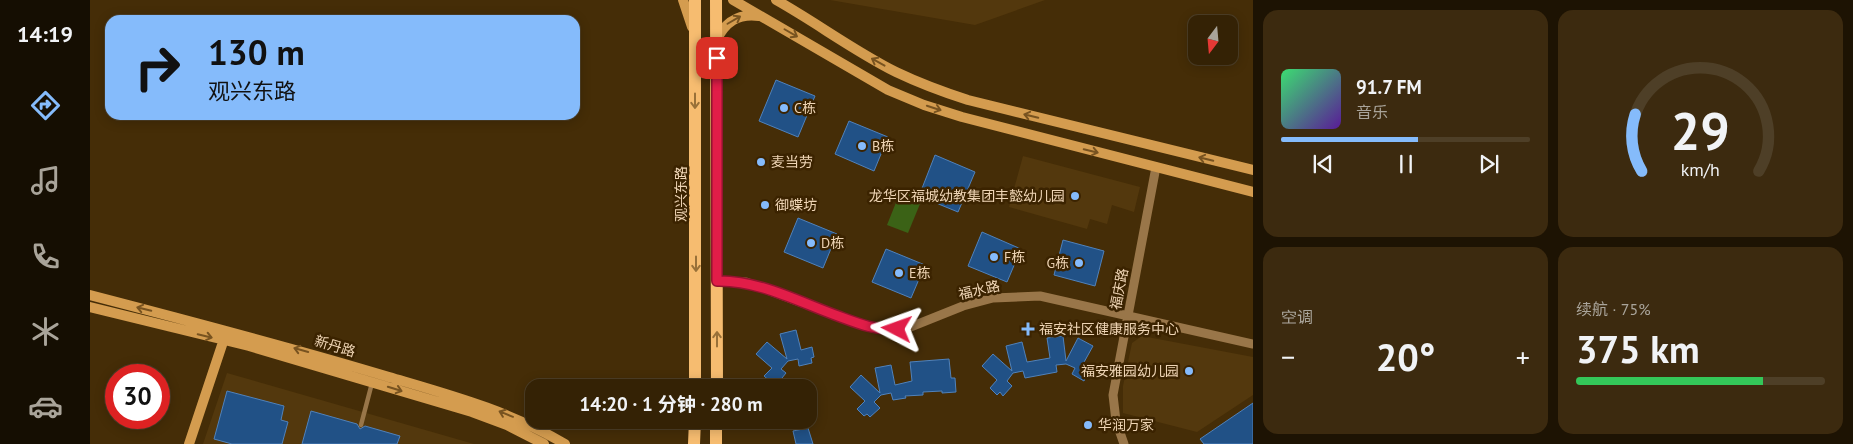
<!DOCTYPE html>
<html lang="zh">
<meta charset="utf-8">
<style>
:root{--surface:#342205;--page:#3c2a0f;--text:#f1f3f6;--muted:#a9a49a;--line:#4e3f27;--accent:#85bbfb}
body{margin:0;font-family:"PT Sans","Noto Sans SC",sans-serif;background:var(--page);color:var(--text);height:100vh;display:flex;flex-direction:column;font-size:19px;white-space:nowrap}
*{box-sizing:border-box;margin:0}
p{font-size:16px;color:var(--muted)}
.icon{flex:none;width:28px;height:28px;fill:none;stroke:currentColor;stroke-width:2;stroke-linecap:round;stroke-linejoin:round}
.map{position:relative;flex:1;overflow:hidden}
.sheet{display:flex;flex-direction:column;gap:10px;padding:10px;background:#1d1303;width:600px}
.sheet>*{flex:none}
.hud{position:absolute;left:15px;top:15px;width:475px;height:105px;border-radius:15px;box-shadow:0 2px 12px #0003,0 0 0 1px var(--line);background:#85bbfb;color:#111;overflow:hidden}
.needle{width:32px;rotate:196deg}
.fabs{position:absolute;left:1098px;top:15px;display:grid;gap:10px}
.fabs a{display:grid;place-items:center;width:50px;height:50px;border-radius:10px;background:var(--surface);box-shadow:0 2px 12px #0003,0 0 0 1px var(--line);font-size:25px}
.speed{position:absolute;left:15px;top:364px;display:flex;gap:10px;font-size:25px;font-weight:700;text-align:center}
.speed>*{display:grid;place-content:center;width:65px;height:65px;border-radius:50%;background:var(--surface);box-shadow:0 2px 12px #0003,0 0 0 1px var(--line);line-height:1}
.speed .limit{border:8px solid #d22;background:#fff;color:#111}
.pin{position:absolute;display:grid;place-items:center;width:42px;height:42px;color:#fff;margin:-21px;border-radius:10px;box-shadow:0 2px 8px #0006}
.me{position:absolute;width:55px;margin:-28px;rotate:274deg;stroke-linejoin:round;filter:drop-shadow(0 0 4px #0008)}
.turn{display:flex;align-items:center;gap:18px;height:105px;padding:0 20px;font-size:22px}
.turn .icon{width:65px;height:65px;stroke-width:2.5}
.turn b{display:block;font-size:35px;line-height:42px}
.big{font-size:38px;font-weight:700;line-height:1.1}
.sheet .card{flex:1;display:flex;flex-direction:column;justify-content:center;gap:8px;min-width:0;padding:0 18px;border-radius:15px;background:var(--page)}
.sheet .dial{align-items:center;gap:0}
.dial svg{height:130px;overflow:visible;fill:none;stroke:var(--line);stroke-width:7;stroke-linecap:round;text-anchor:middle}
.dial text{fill:var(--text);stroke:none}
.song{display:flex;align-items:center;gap:15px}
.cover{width:60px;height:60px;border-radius:8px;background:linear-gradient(135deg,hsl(140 70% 55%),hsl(270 70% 35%))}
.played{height:5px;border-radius:2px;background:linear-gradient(90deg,var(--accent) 55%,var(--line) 55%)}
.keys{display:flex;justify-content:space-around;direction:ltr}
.heat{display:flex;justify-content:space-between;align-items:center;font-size:28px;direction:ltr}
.charge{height:8px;border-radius:4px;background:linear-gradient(90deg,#34c759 75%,var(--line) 0)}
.sheet .tiles{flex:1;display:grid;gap:10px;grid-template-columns:repeat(2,1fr)}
.trip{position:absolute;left:435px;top:379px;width:292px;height:50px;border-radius:15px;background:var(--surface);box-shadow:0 2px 12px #0003,0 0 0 1px var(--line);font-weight:700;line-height:50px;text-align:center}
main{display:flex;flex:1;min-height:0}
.tabs{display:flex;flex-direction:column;width:90px;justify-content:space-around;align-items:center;background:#150e02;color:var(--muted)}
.tabs .icon{width:35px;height:35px}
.tabs .selected{color:var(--accent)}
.tabs b{font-size:22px;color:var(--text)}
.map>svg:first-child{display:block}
.built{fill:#53380d}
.green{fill:#3b6216}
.building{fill:#215186;stroke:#5082bb}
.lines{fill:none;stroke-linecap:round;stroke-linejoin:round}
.lane{stroke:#997649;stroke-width:4.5}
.street{stroke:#997649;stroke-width:9}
.secondary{stroke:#d49c4f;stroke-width:10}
.primary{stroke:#f6bc70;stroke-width:12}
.oneway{stroke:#785320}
.oneway2{stroke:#987038}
.route-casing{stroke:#92132f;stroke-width:12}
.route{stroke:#e11d48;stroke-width:9}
.poi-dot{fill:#85bbfb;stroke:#3b2300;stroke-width:2}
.labels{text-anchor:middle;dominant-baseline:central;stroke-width:5;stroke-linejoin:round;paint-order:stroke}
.poi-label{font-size:14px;fill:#efd5b5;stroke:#3b2300;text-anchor:start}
.street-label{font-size:14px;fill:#efd5b5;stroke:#3b2300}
</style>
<main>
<nav class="tabs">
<b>14:19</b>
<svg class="icon selected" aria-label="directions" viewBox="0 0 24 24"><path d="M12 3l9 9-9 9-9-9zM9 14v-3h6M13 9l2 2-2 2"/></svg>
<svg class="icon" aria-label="music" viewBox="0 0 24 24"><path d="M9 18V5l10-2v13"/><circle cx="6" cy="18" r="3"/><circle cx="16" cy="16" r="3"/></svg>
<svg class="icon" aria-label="phone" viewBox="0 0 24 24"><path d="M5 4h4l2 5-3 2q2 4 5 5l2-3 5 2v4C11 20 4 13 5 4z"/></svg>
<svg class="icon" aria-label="climate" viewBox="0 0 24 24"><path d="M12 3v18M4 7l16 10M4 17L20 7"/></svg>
<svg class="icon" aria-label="car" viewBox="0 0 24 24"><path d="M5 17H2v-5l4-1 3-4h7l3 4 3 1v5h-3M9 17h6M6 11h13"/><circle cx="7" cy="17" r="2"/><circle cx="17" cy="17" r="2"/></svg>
</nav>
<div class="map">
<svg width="1163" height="444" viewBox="0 0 1163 444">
<rect width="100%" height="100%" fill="#452d07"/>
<!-- built -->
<path class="built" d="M740 0H955L885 25Z
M933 156 1050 187 1044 212 1022 205 1017 224 1000 219 997 229 919 207Z
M1052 336 1163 357V395L1107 432 1033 413V386L1042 343Z
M137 373 384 444H113Z"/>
<!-- green -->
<path class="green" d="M811 190 832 199 818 233 797 225Z"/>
<!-- building -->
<path class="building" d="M686 80 725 96 708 137 669 121Z
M759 121 798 137 784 171 745 154Z
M845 155 885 172 868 212 829 196Z
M708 218 747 234 733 268 694 252Z
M892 232 931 249 917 282 878 266Z
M973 240 1014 251 1005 286 964 275Z
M796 249 835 265 821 298 782 282Z
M706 330 711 350 722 347 724 357 721 358 722 363 709 366 708 359 698 361 691 369 696 373 688 383 684 380 682 383 674 376 682 368 666 354 677 342 697 359 690 334Z
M973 336 976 361 988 338 1003 346 993 364 1003 369 999 378 996 376 994 381 982 374 985 368 976 364 966 365 967 372 935 378 933 371 923 373 917 381 922 386 913 396 910 392 907 395 900 388 907 380 892 366 903 354 922 371 916 346 932 342 937 362 960 358 957 338Z
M859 359 861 378H865L866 392 852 393V391L833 392V395L815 396 816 398 803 400 801 393 791 395 784 402 790 408 780 417 777 414 774 416 767 409 775 401 760 387 771 375 790 393 785 368 801 365 805 385 822 381 820 362Z
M137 391 194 406 191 420 198 422 192 444H142L124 439Z
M1163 403V444H1114L1110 439Z
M221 411 267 424 270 429 275 426 310 436 307 444H212Z
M718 428 723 444H706L703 431Z"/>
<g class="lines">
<!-- lane -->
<path class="lane" d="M271 425 282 383"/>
<!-- street -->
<path class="street" d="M627 281 656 282 771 325 796 330 818 328 873 306 903 298 950 296 1163 344
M1034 444 1026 421 1023 395 1066 167"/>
<!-- secondary -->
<path class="secondary" d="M593 0 602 27
M643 0 798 90 834 105 872 117 1163 192
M686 0C727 23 764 51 806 72 829 83 853 92 878 100L1163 170
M626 41C635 22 648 13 669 16
M0 295C100 321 200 347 299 377 360 395 420 411 475 444
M0 307 159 346 382 412 417 425 454 444
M99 444 135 336"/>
<!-- primary -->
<path class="primary" d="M605 0V388
M626 0 627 388
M604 444 605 420
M626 444V420"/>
</g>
<!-- one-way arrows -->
<defs><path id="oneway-shaft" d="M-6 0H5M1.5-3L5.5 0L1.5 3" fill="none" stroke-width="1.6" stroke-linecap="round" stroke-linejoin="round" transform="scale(1.25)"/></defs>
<g class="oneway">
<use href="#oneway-shaft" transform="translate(644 20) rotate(-30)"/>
<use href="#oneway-shaft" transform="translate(701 33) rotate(30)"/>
<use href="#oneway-shaft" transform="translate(788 62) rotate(-151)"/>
<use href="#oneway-shaft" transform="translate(844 108) rotate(18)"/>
<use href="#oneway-shaft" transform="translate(941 116) rotate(-166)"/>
<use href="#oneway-shaft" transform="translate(1001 151) rotate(14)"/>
<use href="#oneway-shaft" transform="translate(1116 159) rotate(-166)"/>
<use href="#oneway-shaft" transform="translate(54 309) rotate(-166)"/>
<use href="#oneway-shaft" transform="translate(115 336) rotate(13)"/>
<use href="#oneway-shaft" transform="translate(211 350) rotate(-164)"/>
<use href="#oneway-shaft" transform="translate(305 389) rotate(17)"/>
<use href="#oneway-shaft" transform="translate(416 414) rotate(-158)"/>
</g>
<g class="oneway2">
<use href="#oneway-shaft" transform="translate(605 101) rotate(90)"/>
<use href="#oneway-shaft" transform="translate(606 264) rotate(90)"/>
<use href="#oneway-shaft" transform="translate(627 339) rotate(-90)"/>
</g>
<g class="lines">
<defs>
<path id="route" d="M627 58V281C669 280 709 302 748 316 767 323 786 331 807 329"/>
</defs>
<!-- route casing -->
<use href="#route" class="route-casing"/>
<!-- route -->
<use href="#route" class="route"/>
</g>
<!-- markers -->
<g class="poi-dot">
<circle cx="694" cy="108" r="5"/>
<circle cx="772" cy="146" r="5"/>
<circle cx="671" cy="162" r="5"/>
<circle cx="985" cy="196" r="5"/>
<circle cx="675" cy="205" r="5"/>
<circle cx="721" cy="243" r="5"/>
<circle cx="904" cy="257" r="5"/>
<circle cx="989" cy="263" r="5"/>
<circle cx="809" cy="273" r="5"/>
<path d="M935.5 321.5h5v5h5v5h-5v5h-5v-5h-5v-5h5z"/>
<circle cx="1099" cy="371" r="5"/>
<circle cx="998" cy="425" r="5"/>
</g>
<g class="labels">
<!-- poi labels -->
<g class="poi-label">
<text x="704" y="108">C栋</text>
<text x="782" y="146">B栋</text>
<text x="681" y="162">麦当劳</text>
<text x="975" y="196" text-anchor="end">龙华区福城幼教集团丰懿幼儿园</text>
<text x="685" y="205">御蝶坊</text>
<text x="731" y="243">D栋</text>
<text x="914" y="257">F栋</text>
<text x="979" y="263" text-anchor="end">G栋</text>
<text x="819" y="273">E栋</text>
<text x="949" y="329">福安社区健康服务中心</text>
<text x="1089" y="371" text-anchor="end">福安雅园幼儿园</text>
<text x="1008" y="425">华润万家</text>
</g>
<!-- street labels -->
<g class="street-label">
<text transform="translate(591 194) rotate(-90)">观兴东路</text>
<text transform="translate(1029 289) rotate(-79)">福庆路</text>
<text transform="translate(889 290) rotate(-13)">福水路</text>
<text transform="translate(245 346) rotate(17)">新丹路</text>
</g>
</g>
</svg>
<div class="fabs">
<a><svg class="needle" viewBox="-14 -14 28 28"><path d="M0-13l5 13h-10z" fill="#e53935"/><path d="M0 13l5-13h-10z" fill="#a9a49a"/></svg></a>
</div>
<div class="speed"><div class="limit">30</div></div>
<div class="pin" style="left:627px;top:58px;background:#d93025"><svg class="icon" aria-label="arrive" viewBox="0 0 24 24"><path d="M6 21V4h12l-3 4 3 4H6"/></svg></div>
<svg class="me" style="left:807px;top:329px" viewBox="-20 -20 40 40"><path d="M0-17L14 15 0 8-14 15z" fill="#e11d48" stroke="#fff" stroke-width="4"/></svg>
<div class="trip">14:20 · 1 分钟 · 280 m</div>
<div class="hud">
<div class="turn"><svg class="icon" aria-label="right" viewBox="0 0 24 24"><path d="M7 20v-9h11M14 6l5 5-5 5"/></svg><div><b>130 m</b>观兴东路</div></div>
</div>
</div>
<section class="sheet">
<div class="tiles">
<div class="card">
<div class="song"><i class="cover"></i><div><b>91.7 FM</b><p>音乐</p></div></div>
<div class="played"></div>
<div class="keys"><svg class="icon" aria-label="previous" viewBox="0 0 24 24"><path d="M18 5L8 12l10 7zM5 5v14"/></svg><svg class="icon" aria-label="pause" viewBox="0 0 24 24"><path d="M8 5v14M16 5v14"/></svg><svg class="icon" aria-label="next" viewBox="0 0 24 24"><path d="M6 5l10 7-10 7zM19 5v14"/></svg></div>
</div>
<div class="card dial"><svg viewBox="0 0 100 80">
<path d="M14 69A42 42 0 1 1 86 69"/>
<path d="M14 69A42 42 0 0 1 10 34" stroke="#85bbfb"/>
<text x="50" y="56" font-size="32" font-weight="700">29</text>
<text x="50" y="72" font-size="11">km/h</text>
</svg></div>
<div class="card"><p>空调</p>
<div class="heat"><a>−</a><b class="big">20°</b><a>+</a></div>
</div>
<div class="card"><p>续航 · 75%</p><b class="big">375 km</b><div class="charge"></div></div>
</div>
</section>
</main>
